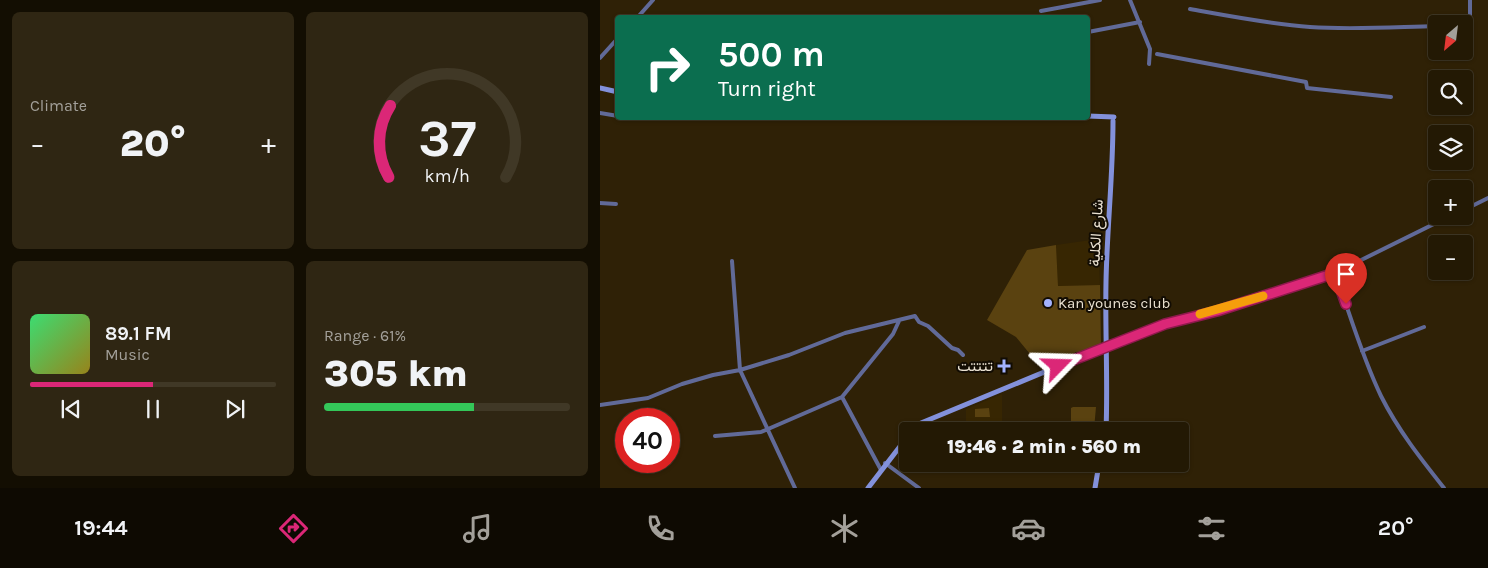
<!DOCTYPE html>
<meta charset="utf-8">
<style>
:root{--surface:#231904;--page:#2f2613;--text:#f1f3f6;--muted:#a3a09a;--line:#403826;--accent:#db2777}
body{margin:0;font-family:Karla,Vazirmatn,sans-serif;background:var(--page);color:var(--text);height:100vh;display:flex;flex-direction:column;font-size:19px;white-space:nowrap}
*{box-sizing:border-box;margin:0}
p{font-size:16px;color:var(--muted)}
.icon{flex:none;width:28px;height:28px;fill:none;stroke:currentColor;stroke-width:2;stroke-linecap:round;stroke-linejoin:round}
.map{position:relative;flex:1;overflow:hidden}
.drawer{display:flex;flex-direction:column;gap:12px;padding:12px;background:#130e02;width:600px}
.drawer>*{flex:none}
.top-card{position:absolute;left:15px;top:15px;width:475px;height:105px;border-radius:5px;box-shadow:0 1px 4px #0004,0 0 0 1px var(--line);background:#0b6e4f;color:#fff;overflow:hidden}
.needle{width:32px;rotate:208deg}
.fabs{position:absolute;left:828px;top:15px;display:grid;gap:10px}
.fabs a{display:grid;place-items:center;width:45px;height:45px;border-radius:5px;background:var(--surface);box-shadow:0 1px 4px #0004,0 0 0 1px var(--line);font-size:25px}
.speed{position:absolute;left:15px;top:408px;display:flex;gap:10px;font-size:25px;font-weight:700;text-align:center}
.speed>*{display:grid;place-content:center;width:65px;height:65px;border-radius:50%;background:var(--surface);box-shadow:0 1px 4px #0004,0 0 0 1px var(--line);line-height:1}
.speed .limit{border:8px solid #d22;background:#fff;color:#111}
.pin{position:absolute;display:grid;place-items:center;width:42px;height:42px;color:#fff;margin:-51px -21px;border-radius:50% 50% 50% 0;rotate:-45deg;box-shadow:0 0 5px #0007}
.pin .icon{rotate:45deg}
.me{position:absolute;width:55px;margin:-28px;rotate:68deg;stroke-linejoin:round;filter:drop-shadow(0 0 4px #0008)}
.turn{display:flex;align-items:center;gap:18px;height:105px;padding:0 20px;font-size:22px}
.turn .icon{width:65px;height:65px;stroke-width:2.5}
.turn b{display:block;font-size:35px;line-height:42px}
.big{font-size:38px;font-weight:800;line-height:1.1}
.drawer .tile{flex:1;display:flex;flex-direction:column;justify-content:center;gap:8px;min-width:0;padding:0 18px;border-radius:8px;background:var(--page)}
.drawer .dial{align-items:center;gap:0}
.dial svg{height:130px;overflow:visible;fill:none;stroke:var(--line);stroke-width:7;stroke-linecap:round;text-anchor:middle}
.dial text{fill:var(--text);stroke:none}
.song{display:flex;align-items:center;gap:15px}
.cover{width:60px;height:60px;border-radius:8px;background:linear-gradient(135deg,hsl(140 70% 55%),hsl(50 70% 35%))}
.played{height:5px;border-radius:2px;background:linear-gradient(90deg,var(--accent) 50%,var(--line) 50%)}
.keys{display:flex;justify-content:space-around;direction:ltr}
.heat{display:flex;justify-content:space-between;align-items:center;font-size:28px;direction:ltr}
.charge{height:8px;border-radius:4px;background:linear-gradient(90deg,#34c759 61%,var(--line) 0)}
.drawer .tiles{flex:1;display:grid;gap:12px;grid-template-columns:repeat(2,1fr)}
.trip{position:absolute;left:299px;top:422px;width:290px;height:50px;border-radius:5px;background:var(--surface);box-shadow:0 1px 4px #0004,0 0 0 1px var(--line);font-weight:800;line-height:50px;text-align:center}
.menu{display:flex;height:80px;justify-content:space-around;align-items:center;background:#0e0a02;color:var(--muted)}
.menu .icon{width:35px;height:35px}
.menu .selected{color:var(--accent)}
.menu b{font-size:22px;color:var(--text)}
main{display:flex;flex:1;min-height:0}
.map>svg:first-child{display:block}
.built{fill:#372602}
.green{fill:#5a4210}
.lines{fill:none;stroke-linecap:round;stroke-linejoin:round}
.street{stroke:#616a98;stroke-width:4}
.secondary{stroke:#8391db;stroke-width:5}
.route-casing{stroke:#8e194d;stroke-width:12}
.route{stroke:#db2777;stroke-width:9}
.slow{stroke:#f59e0b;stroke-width:9}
.poi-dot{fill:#a3b2fd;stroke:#120c03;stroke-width:2}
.labels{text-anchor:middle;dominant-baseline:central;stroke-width:4;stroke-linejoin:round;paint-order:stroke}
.street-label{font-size:15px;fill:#eae1d1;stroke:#120c03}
.poi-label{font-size:15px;fill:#eae1d1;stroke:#120c03;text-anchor:start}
</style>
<main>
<section class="drawer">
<div class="tiles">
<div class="tile"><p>Climate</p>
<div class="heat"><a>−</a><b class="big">20°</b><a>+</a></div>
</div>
<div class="tile dial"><svg viewBox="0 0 100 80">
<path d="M14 69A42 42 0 1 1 86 69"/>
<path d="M14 69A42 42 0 0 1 15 25" stroke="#db2777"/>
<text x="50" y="56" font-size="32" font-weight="700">37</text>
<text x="50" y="72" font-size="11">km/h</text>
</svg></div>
<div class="tile">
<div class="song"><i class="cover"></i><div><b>89.1 FM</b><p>Music</p></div></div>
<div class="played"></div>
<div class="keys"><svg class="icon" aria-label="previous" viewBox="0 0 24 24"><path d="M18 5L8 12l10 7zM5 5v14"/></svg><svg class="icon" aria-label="pause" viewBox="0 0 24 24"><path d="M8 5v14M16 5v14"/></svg><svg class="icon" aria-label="next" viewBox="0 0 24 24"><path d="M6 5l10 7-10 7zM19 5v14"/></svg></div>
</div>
<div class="tile"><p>Range · 61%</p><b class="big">305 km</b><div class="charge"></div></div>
</div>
</section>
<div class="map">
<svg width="888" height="488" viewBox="0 0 888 488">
<rect width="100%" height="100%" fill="#2f2106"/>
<!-- built -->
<path class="built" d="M498 239 500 285 458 286 456 245Z
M402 394V431H366V409Z"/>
<!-- green -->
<path class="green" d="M456 245 458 286 500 285 501 346 495 352H475V355L430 354 416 337 387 320 427 250Z
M473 407H496L494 429 474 425 471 422V408Z
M389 408 390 417H375V409Z"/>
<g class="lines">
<!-- street -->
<path class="street" d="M530 0 550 49 549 64
M590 9C629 16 670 24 710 27 753 30 794 27 836 26
M441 11 500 0
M37 18 53 0
M864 26H870V0
M488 32 540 22
M557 54 706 82 707 88 791 97
M0 58 18 38
M0 113 18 116
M27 118H31
M0 203 16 204
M864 210 888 198
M132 261 140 370 195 488
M735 273C750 314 762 357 781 396 798 430 821 459 844 488
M507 346 565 324 617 311 735 273 850 216
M762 351 824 327
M242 397 281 470
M0 405 48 398 82 384 113 375 140 370 189 355 245 333 315 316 319 322 328 326 352 348 358 350 363 355
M115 436 161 432 242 397 293 334 299 321
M285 463 319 488"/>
<!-- secondary -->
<path class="secondary" d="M0 88 18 92
M488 116 514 117
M312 431 321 423 507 346
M506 431C508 381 505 332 506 282 507 228 513 175 513 121
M268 488 308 436
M495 488 499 464"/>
</g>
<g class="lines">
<defs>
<path id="route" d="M458 366 565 324 617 311 735 273 746 304"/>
</defs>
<!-- route casing -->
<use href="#route" class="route-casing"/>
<!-- route -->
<use href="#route" class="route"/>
<!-- slow -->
<path class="slow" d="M600 314 663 296"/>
</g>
<!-- markers -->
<g class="poi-dot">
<circle cx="448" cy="303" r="5"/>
<path d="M401.5 358.5h5v5h5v5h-5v5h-5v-5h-5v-5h5z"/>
</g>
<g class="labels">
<!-- street labels -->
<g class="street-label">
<text transform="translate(496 233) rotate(-87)">شارع الكلية</text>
</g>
<!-- poi labels -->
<g class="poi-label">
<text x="458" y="303">Kan younes club</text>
<text x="393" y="366" text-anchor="end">تتتتت</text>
</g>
</g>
</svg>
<div class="fabs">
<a><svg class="needle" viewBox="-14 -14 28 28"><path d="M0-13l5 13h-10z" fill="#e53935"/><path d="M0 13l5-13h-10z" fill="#a3a09a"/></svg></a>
<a><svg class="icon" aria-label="search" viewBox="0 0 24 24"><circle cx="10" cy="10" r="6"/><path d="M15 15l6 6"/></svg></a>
<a><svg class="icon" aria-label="layers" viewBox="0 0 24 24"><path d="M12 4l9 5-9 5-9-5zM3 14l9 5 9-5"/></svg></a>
<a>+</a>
<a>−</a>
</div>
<div class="speed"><div class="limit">40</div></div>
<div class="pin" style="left:746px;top:304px;background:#d93025"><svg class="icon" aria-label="arrive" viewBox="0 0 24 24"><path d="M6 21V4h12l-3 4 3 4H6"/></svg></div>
<svg class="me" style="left:458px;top:366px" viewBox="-20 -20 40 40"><path d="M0-17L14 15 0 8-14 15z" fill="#db2777" stroke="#fff" stroke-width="4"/></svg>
<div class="trip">19:46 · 2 min · 560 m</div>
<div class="top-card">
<div class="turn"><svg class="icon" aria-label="right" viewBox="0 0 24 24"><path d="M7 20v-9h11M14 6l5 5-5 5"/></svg><div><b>500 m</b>Turn right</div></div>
</div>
</div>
</main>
<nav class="menu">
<b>19:44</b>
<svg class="icon selected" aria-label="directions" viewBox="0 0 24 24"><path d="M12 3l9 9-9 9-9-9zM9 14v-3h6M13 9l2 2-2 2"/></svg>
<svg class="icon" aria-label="music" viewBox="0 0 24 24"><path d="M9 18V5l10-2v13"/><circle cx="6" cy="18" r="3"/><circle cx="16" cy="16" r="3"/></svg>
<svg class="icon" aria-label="phone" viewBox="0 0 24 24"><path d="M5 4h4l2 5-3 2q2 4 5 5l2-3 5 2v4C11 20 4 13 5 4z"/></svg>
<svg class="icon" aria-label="climate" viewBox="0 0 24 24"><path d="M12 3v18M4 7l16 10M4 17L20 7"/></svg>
<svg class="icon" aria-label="car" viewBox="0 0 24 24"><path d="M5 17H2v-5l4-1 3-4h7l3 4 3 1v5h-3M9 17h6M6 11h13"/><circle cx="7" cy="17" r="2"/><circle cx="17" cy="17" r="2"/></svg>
<svg class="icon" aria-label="filters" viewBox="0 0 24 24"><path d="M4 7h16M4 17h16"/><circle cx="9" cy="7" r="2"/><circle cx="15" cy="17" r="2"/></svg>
<b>20°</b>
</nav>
